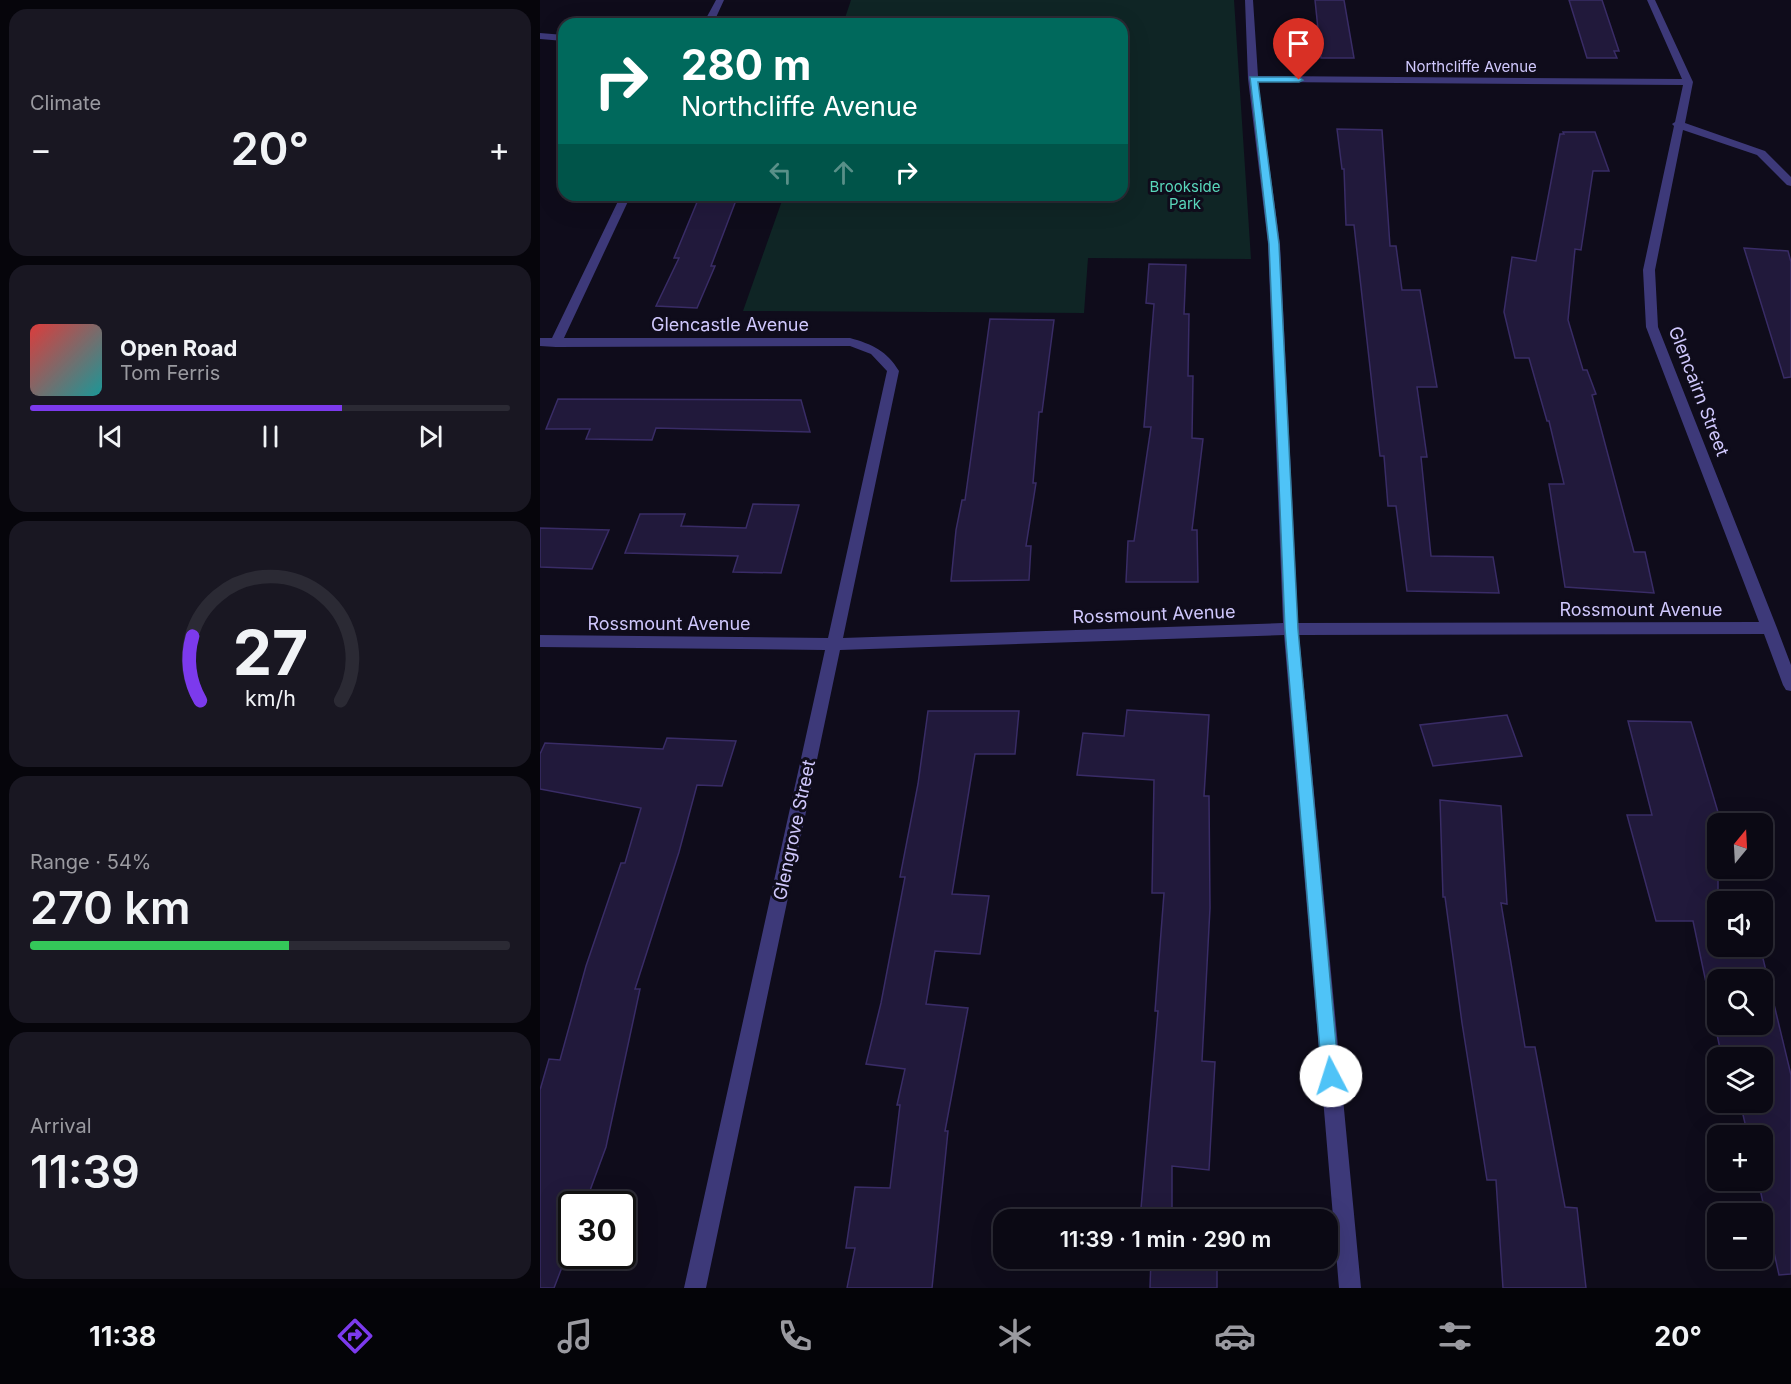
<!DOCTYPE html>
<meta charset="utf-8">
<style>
:root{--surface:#0b0914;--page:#191722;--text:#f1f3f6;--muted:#9a9aa0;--line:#2b2a34;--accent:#7c3aed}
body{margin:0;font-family:Inter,sans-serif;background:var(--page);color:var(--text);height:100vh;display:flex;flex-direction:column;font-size:22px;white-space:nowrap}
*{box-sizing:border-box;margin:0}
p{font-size:20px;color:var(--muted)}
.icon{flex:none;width:33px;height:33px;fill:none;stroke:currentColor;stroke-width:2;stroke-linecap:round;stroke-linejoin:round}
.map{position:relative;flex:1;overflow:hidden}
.side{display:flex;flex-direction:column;gap:9px;padding:9px;background:#06050b;width:540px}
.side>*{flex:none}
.hud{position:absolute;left:18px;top:18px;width:570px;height:183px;border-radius:18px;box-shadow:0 6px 24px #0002,0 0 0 2px var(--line);background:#00695c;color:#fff;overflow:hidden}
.needle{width:39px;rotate:18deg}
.buttons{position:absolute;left:1167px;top:813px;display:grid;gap:12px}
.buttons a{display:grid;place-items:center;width:66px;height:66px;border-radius:12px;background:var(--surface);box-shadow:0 6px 24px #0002,0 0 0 2px var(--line);font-size:30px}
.speed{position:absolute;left:18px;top:1191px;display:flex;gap:12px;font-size:30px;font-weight:700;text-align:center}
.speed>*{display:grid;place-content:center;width:78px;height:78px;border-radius:50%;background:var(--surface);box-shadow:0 6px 24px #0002,0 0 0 2px var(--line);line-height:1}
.speed .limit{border:3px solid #111;border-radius:9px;background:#fff;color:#111}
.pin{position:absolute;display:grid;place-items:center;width:51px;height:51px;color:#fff;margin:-62px -26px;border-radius:50% 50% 50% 0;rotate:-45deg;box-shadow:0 0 6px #0007}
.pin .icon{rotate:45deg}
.me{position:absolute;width:66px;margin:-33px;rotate:355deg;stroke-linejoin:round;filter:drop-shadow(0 0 4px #0008)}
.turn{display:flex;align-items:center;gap:21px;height:126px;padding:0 24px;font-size:27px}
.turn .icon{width:78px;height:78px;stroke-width:2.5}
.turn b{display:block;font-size:42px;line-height:51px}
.lanes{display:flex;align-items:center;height:57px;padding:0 24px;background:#0003;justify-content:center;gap:30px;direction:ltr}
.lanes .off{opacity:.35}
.big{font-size:45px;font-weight:600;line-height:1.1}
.side .card{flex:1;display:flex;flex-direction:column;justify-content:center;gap:9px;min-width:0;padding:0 21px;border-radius:18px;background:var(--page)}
.side .dial{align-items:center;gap:0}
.dial svg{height:156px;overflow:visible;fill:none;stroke:var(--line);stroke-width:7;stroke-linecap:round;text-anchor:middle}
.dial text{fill:var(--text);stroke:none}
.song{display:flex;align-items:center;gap:18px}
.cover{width:72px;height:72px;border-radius:9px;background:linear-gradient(135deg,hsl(0 70% 55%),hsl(180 70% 35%))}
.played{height:6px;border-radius:3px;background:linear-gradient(90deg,var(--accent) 65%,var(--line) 65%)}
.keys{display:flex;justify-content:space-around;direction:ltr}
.heat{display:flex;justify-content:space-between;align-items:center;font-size:33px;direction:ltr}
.charge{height:9px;border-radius:4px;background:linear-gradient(90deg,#34c759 54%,var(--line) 0)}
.trip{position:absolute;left:453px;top:1209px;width:345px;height:60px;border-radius:18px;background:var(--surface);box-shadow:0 6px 24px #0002,0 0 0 2px var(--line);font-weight:600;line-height:60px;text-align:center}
.tab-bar{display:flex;height:96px;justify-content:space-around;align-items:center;background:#040408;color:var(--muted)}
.tab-bar .icon{width:42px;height:42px}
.tab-bar .active{color:var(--accent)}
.tab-bar b{font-size:27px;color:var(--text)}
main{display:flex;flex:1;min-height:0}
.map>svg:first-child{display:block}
.green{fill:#0f2525}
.building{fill:#21193b;stroke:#392c66;stroke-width:1.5;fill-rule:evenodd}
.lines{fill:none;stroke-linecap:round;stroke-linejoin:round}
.minor{fill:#3d3979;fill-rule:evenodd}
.route{fill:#4fc3f7;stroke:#337fa1;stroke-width:1.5}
.labels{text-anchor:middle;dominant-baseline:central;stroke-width:6;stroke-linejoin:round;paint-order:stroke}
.far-street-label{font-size:15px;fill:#d0c8fd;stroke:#0f0c1b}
.far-park-label{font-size:15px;fill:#59d8bb;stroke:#0f0c1b}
.street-label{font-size:18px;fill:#d0c8fd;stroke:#0f0c1b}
</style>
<main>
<section class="side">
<div class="card"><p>Climate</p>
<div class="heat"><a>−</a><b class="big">20°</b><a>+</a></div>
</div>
<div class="card">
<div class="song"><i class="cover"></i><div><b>Open Road</b><p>Tom Ferris</p></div></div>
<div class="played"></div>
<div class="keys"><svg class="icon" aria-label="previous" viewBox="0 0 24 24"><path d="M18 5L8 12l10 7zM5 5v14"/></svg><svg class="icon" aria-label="pause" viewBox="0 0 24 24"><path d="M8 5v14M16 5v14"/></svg><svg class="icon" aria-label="next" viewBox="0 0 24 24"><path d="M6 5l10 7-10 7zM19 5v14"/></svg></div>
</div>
<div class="card dial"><svg viewBox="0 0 100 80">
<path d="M14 69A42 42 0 1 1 86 69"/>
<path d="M14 69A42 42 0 0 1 10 36" stroke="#7c3aed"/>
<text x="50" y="56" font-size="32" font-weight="700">27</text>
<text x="50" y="72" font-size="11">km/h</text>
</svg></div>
<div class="card"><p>Range · 54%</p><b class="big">270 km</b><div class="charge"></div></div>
<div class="card"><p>Arrival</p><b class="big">11:39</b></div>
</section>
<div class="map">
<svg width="1251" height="1288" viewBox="0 0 1251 1288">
<rect width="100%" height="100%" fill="#0f0c1b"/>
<!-- green -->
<path class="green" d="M311 0H694L711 259 548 258 544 313 203 311 244 195H582V24H303Z"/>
<!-- building -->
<path class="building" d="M775 0H804L814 58H781Z
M1029 0H1062L1079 51H1074L1077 58H1047Z
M797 129 842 130 850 246H856L862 290H880L897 387H877L887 457H881L891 556 953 557 959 593 867 591 856 506H848L844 456H840L814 225H806L804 169H802Z
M1023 132H1055L1069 171H1053L1041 250 1035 249 1028 320 1043 370H1047L1056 394 1052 395 1094 552H1105L1114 593 1025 587 1009 484H1024L1009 421H1007L989 358H975L964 312 972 257 996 261 1020 134H1024Z
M160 195H198L171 266H175L157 308 116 306 139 258H134Z
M1204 248 1248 251 1251 262V377L1244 378Z
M609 264 646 265 644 314H649L648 376H653L652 438 663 439 652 530H657L658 582H586L588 541H594L611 427H604L614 304 606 303Z
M450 319 514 320 502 412H499L493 483H496L486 546H491L489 580 411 581 416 530 422 500H425Z
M18 399 261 400 270 432 116 428 112 440 46 439 50 429H6Z
M213 504 259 505 241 573 193 572 198 556 85 553 100 514H145L141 526 206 528Z
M0 528 69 530 52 569 0 567Z
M587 710 669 715 664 796H669L670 908 662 1061 675 1062 669 1170 632 1166V1220H600L618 1011H615L624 893H612L614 780 537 775 543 733 584 736Z
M388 711H479L475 754H435L412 894 449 896 440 954 395 951 386 1004 428 1008 405 1131H408L392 1288H307L315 1248H306L315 1187 350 1188 360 1105H357L365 1069 326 1064 341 1003 365 877H360L378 784Z
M967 715 982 756 893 766 880 725Z
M1088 721 1151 722 1178 812V892L1180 902H1178V946H1220L1251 1075V1274L1239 1275 1218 1180H1222V1136H1208L1200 1102H1222V1058H1182L1153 921H1116L1087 815H1112ZM1178 980H1222V1024H1178Z
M127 738 196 741 182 786 157 785 139 852 95 989H100L66 1147 45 1204H32V1241L14 1288H0V1090L9 1059 20 1060 46 966 81 863H85L101 808 0 789V754L5 743 123 749Z
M900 800 961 806 967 904 961 903 985 1047H995L1025 1207 1037 1208 1046 1288H963L956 1180H947L922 1023 905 897H903Z
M611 1258H677V1288H610Z"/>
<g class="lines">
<!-- minor -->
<path class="minor" d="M176 0H184L173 24H163Z
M705 0H713L718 76 1142 79 1107 0H1115L1153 82 1145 123 1225 151 1251 177V186L1247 185 1217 155 1143 130 1115 270 1118 327 1237 628 1251 665V691L1246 690 1243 685 1224 634 759 635 821 1288H799L744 635 300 650 166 1288H144L285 650 0 647V635L288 638 347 371 331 354 310 346 16 347 0 346V338H12L81 195H91L24 338H310C332 344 347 351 359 371L303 638 743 623 728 244 708 79ZM718 82 1143 85 1135 122 1132 124 1134 126 1103 270 1106 327 1219 622 758 623 740 244Z
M0 33 24 35V41L0 39Z"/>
</g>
<!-- route -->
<path class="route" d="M710 77H759L763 80 759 82H718L739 244 758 629 799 1076 797 1082 791 1085 785 1082 782 1076 745 629 729 244Z"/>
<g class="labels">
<!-- far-street labels -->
<g class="far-street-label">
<text x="931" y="66">Northcliffe Avenue</text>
</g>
<!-- far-park labels -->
<g class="far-park-label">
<text x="645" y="186">Brookside<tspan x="645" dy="17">Park</tspan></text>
</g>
<!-- street labels -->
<g class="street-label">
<text x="190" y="324">Glencastle Avenue</text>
<text transform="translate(1159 391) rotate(69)">Glencairn Street</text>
<text x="1101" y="609">Rossmount Avenue</text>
<text transform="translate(614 614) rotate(-2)">Rossmount Avenue</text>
<text x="129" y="623">Rossmount Avenue</text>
<text transform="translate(254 830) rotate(-78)">Glengrove Street</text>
</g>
</g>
</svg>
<div class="buttons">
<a><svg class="needle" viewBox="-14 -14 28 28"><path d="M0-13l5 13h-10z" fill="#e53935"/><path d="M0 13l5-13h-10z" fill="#9a9aa0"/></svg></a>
<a><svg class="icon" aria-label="sound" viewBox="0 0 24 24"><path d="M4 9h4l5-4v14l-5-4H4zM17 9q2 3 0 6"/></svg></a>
<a><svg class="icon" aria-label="search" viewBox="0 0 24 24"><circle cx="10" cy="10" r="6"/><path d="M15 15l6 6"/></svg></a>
<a><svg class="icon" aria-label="layers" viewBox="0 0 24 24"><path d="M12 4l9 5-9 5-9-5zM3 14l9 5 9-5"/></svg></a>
<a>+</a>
<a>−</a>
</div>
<div class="speed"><div class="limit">30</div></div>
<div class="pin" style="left:759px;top:80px;background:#d93025"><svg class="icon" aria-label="arrive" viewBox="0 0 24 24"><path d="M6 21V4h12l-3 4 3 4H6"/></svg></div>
<svg class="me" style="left:791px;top:1076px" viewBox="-20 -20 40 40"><circle r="19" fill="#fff"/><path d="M0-13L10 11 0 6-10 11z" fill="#4fc3f7"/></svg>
<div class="trip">11:39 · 1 min · 290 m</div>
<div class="hud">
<div class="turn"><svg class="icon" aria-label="right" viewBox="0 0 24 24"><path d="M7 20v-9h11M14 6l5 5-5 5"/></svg><div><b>280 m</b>Northcliffe Avenue</div></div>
<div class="lanes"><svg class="icon off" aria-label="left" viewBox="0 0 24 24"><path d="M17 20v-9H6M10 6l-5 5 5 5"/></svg><svg class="icon off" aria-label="ahead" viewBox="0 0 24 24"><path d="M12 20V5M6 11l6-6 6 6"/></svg><svg class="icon" aria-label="right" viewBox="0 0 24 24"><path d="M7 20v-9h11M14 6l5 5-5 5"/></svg></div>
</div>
</div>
</main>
<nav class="tab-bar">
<b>11:38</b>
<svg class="icon active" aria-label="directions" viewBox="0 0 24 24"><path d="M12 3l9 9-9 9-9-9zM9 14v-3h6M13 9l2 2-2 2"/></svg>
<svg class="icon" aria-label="music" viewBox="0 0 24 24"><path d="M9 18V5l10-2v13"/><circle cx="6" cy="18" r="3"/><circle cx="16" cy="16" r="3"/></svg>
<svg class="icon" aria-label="phone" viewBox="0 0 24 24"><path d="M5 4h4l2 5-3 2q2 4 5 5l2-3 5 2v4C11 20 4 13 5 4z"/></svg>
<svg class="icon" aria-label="climate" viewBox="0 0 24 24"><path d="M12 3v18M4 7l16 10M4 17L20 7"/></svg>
<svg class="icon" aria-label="car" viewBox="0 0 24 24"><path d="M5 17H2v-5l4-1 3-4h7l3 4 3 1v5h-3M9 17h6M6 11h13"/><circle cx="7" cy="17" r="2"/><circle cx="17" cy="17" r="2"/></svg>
<svg class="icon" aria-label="filters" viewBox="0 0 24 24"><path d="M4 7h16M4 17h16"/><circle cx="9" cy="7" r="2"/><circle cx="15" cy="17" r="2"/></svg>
<b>20°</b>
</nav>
